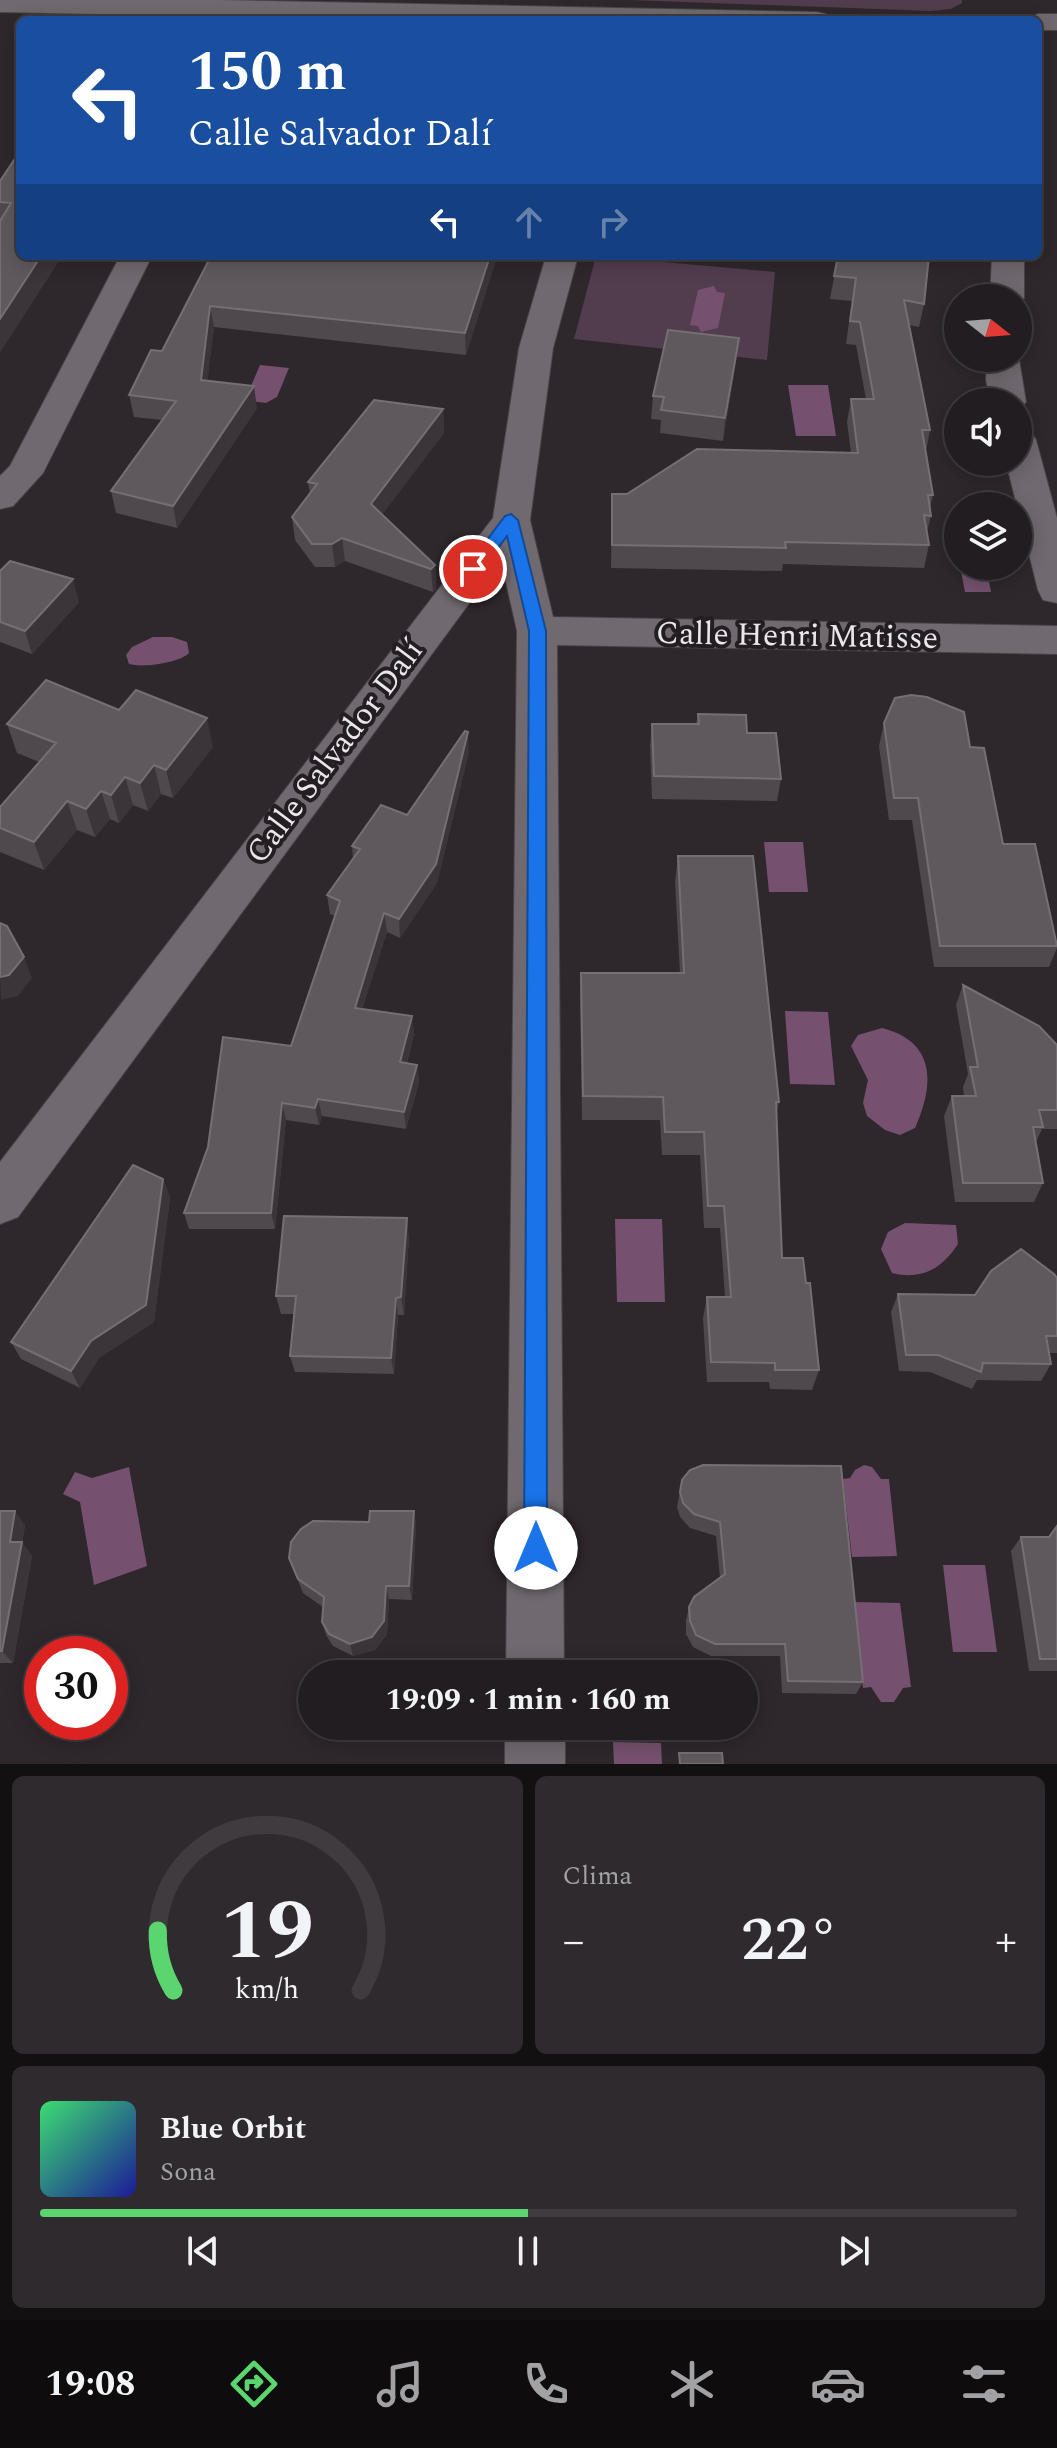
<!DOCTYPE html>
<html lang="es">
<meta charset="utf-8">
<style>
:root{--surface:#221d21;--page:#2e2a2e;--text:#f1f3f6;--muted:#a2a2a5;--line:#3f3b3f;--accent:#5ad56f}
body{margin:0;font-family:Spectral,serif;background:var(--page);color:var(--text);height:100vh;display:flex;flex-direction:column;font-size:30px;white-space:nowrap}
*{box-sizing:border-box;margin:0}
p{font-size:26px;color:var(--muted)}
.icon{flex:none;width:44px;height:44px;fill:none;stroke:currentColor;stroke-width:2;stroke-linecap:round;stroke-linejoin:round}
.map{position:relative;height:1764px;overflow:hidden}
.details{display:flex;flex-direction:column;gap:12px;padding:12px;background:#131012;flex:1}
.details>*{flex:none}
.banner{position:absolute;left:16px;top:16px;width:1026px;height:244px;border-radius:12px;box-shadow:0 4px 20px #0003,0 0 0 2px var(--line);background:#1a4fa0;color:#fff;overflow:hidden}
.needle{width:52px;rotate:107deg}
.tools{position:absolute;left:944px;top:284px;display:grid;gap:16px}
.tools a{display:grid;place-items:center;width:88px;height:88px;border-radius:50%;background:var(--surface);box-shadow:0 4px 20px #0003,0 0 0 2px var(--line);font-size:40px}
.speed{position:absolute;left:24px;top:1636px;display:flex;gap:16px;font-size:40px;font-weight:700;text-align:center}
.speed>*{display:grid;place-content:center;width:104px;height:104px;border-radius:50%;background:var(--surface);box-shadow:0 4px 20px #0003,0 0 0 2px var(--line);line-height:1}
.speed .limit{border:12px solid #d22;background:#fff;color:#111}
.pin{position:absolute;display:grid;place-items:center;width:68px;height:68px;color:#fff;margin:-34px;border:4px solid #fff;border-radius:50%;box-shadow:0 2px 8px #0007}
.me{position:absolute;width:88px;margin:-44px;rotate:0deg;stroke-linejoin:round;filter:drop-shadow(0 0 6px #0008)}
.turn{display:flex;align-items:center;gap:28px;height:168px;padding:0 40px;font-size:36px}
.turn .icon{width:104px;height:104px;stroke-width:2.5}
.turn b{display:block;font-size:56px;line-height:68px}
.lanes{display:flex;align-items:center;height:76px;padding:0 40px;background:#0003;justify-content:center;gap:40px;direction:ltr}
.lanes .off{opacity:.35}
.big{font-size:60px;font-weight:700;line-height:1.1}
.details .widget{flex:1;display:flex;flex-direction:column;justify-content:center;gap:12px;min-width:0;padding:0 28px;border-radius:12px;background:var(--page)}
.details .dial{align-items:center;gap:0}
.dial svg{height:208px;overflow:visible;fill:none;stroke:var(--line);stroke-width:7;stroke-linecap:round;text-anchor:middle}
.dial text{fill:var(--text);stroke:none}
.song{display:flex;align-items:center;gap:24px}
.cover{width:96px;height:96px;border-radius:12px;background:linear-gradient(135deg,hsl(140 70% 55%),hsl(240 70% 35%))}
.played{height:8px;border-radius:4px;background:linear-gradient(90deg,var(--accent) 50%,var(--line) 50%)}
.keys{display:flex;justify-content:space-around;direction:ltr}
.heat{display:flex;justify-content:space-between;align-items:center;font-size:44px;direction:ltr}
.details .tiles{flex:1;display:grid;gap:12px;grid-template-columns:1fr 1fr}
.widget:last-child{grid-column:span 2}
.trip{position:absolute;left:298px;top:1660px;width:460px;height:80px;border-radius:40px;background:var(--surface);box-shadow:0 4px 20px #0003,0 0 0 2px var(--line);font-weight:700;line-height:80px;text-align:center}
.tab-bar{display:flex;height:128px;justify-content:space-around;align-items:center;background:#0e0c0d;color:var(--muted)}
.tab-bar .icon{width:56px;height:56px}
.tab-bar .selected{color:var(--accent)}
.tab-bar b{font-size:36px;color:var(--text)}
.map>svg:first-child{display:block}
.green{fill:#523d4e}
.water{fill:#75516f}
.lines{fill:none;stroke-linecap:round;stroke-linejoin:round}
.minor-casing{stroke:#494348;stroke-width:2}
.minor{fill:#70696f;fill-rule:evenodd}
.wall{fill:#4f484d}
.shaded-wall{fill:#3b3439}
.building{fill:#5f595e;stroke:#756f73;stroke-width:2}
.route{fill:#1a73e8;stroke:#114b97;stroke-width:2}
.labels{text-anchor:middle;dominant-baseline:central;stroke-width:8;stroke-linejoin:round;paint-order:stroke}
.street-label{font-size:32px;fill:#eae6e9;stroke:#241e22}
</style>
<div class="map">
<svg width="1057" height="1764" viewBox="0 0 1057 1764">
<rect width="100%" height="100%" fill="#2e272c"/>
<!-- green -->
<path class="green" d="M630 0H962V3L951 9 931 11Z
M596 256 775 272 767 360 574 339Z"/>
<!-- water -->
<path class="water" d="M714 286 717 292 725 293 718 328 701 332 698 326 690 325 698 290Z
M260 365 289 368 277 397 266 403 251 401 248 393Z
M788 385H828L836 436H796Z
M960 566H986L991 592H965Z
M153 637H172L187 642 189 653C179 663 143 668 129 664L126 655 132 647Z
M764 842H803L808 892H769Z
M785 1011 828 1012 835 1085 790 1084Z
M882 1028C937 1042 934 1085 915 1128L900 1135 885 1130 867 1116 863 1103 868 1080 851 1046 858 1035Z
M615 1219H662L665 1302H617Z
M905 1223 956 1225 958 1244C941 1270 921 1280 892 1273L881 1249 888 1232Z
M864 1465 872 1467 881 1479H889L897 1556 852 1557 843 1479 850 1478 855 1470Z
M129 1467 147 1566 94 1585 80 1502 63 1494 75 1472 92 1478Z
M943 1565H985L997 1652H953Z
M854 1602 900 1603 911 1687 903 1688 894 1702H881L871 1687 863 1688Z
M613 1742 661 1743 662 1764H614Z"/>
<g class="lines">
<defs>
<path id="minor" d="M0 0H219L816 12 826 14 830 20H392L0 12Z
M1038 14H1057V30H1038V20H1025Z
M120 256H152L43 473 13 506 0 509V476L10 466Z
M546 256H578L553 348 530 520 553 617 1057 626V654L557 645 564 1674H506L517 631 501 560 18 1217 0 1224V1162L493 518 519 348Z
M992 256H1024V298L1019 305 1018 298H990Z
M1018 353 1026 402 1018 411V402H990L986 380 987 358H1018Z
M1018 428 1031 432 1036 440 1057 518V603L1043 600 1038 590 1006 462H1018Z
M505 1726H565V1764H505Z"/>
</defs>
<!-- minor casing -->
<use href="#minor" class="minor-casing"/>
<!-- minor -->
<use href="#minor" class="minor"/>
</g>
<!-- wall -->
<path class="wall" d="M0 181 62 256 0 352Z
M211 256H497L466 355 214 327 207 380 257 408 177 528 116 513 111 491 162 420 134 417 129 395 162 351Z
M718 256H754L753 260Z
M838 256 924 304 919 327 909 325 930 430 926 451 933 495 930 508 931 516 927 532 929 545 924 568 783 564 782 571 611 568 612 494H627L851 453 847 422 851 399H866L856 345 846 344 852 301 830 299Z
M736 362 723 441 660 433 661 420 651 419 653 396Z
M443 409 444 433 382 514 435 565 436 588 433 592 345 561 335 567H315L295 540 292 517 310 494 308 482Z
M0 571 79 602 32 654 0 642Z
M698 714 747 733 781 779 777 801 652 799 650 746 652 724H696Z
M884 723 970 747 1003 844 1057 943V948L1049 967H934L912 820H889L879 746Z
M7 724 213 747 173 798 161 794 148 811 133 805 119 823 110 819 95 837 77 830 44 870 0 852V807L39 762 17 753Z
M469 752 437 883 400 938 387 932 362 1009 412 1016 414 1034 407 1063 417 1065 419 1082 406 1129 322 1116 319 1125 286 1120 275 1229H189L184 1213 291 1046 335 916 330 914 327 895 353 859 352 846 407 815Z
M678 856 779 1102 776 1115 782 1258 819 1370 812 1390 770 1389 769 1382H707L703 1318 707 1297H725L720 1228H704L700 1155H662L660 1120H582L580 998 581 973H680L675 882Z
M963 985 1057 1045V1129H1042L1036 1142 1043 1183 1034 1202H955L944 1116 952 1096H964L963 1087 968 1074 956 1005Z
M163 1179 170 1198 154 1322 99 1358 80 1388 21 1359 11 1342Z
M409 1236 404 1315H398L394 1374 295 1372 290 1356 294 1314H281L276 1296Z
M1057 1278V1353H1049L1051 1364 1041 1381 977 1380 972 1389 930 1372 899 1371 891 1312 898 1294 975 1295Z
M690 1470 863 1682 856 1694 782 1693 780 1656H711L693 1647 686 1634V1620L689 1607 720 1578 716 1536 690 1528 680 1517 677 1507 682 1480Z
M0 1511 25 1525 22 1543 32 1556 13 1663H0Z
M414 1511 416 1526 412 1600 389 1599 387 1634 375 1650 353 1656 333 1646 326 1635 322 1622 323 1607 303 1593 289 1558 369 1522Z
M1057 1525V1671H1029L1011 1551 1021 1537H1048Z"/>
<!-- shaded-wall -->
<path class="shaded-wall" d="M41 256H62L0 352V319Z
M490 256H497L466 355 465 333Z
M210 306 214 327 205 401 201 380Z
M739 338 736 362 723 441 725 418Z
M254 386 257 408 177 528 173 506Z
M443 409 444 433 373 527 371 504Z
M342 538 345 561 335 567 332 544Z
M435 565 436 588 433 592 431 569Z
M73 579 79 602 32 654 25 631Z
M207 718 213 747 173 798 166 770Z
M468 732 469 752 437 883 400 938 399 919Z
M154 765 161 794 148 811 140 783Z
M125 777 133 805 119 823 111 795Z
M101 791 110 819 95 837 86 809Z
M67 801 77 830 44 870 34 842Z
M384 913 387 932 357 1026 355 1008Z
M24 957 32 978 18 996 1 1000 0 977Z
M412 1016 414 1034 402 1080 400 1062Z
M417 1065 419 1082 406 1129 404 1112Z
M318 1099 322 1116 319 1125 315 1108Z
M282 1103 286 1120 275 1229 271 1213Z
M163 1179 170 1198 154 1322 99 1358 80 1388 71 1371Z
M407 1218 409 1236 404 1315 401 1297Z
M396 1298 398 1315 394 1374 391 1358Z
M15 1511 25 1525 22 1543 32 1556 13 1663 2 1651 10 1542Z
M414 1511 416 1526 412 1600 409 1586Z
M386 1586 389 1599 387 1634 375 1650 353 1656 350 1644Z"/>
<!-- building -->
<path class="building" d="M20 151V256H41L0 319V221L11 203 0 202V181Z
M211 256H490L465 333 210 306 201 380 254 386 173 506 111 491 176 401 129 395 151 350 162 351Z
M838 256H929L924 304 904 300 930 430H922L933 495H928L931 516 924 515 929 545 785 542 786 548 612 545V494H627L697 449 858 453 851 399H874L860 322 850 321 856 278 834 276Z
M668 330 739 338 725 418 661 410 664 397 653 396Z
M374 400 443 409 371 504 435 565 431 569 342 538 332 544H312L292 517 317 484 308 482Z
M10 561 73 579 25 631 0 622V571Z
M46 680 119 710 136 690 207 718 166 770 154 765 140 783 125 777 111 795 101 791 86 809 67 801 34 842 0 828V807L56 743 7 724Z
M911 695 927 697 964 712 970 747 984 748 1003 844H1035L1057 946H940L918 798H894L884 723 895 698Z
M698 714 746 715 747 733H776L781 779 654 776 652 724H699Z
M465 731 468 732 436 864 399 919 384 913 355 1008 412 1016 400 1062 417 1065 404 1112 318 1099 315 1108 282 1103 271 1213H184L208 1147 223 1037 291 1046 340 901 327 895 360 849 352 846 381 805 407 815Z
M678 856H753L779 1102H776L782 1258H803L806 1283H810L819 1370H775V1363L711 1362 707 1297H731L724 1206H708L704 1132H665L663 1097 583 1096 581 973H684Z
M0 923 7 926 24 957 9 975 0 977Z
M963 985 1039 1026 1057 1045V1110H1039L1043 1127H1033L1043 1183H963L952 1096H976L970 1067H978Z
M133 1165 163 1179 146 1305 91 1341 71 1371 11 1342Z
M284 1216 407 1218 401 1297 396 1298 391 1358 290 1356 296 1296H276Z
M1021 1249 1054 1274 1057 1278V1336H1046L1051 1364 983 1363 981 1372 938 1355H906L898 1294 975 1295 991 1271Z
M703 1465 841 1466 863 1682 788 1681 785 1644H715L696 1635 690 1621 689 1607 694 1597 725 1574 720 1522 694 1514 683 1503 680 1492 682 1480 690 1470Z
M0 1511H15L10 1542H22L2 1651H0Z
M370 1511H414L409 1586H386L384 1621 372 1637 350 1644 329 1634 322 1622 324 1597 298 1579 289 1558 291 1542 301 1529 313 1521 369 1522Z
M1057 1526V1659H1040L1021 1537H1049Z
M679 1753H722L723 1764H680Z"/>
<!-- route -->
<path class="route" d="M511 514 518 520 546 631 547 1548 544 1556 536 1560 527 1556 524 1548 529 631 507 536 479 573 473 574 465 569 505 516Z"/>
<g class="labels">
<!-- street labels -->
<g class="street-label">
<text transform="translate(797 636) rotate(1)">Calle Henri Matisse</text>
<text transform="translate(335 752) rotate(-53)">Calle Salvador Dalí</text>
</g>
</g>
</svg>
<div class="tools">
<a><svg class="needle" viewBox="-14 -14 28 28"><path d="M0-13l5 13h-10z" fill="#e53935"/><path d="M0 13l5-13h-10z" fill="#a2a2a5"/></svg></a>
<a><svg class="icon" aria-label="sound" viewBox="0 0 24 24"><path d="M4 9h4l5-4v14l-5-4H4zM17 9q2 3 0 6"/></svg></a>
<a><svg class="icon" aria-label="layers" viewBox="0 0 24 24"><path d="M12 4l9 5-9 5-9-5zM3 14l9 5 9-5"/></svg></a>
</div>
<div class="speed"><div class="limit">30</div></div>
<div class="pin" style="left:473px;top:569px;background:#d93025"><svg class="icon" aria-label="arrive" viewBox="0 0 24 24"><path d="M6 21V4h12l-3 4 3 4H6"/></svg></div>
<svg class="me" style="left:536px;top:1548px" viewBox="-20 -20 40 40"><circle r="19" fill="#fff"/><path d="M0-13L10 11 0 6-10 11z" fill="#1a73e8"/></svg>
<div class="trip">19:09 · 1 min · 160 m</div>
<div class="banner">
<div class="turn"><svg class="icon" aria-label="left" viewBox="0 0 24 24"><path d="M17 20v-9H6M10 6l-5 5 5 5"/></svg><div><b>150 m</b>Calle Salvador Dalí</div></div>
<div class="lanes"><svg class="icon" aria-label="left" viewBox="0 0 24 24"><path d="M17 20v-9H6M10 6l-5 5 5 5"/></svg><svg class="icon off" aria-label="ahead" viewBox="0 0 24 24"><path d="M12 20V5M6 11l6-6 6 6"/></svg><svg class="icon off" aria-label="right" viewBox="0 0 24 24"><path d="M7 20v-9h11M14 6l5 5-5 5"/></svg></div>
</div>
</div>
<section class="details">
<div class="tiles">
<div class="widget dial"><svg viewBox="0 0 100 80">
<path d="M14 69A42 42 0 1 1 86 69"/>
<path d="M14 69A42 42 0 0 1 8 46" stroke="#5ad56f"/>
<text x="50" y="56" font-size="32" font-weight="700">19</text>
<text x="50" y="72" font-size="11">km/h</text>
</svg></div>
<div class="widget"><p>Clima</p>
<div class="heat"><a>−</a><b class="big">22°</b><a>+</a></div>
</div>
<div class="widget">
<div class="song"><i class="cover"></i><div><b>Blue Orbit</b><p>Sona</p></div></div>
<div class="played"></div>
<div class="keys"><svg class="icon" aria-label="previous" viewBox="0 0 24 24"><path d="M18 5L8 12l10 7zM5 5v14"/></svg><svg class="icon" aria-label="pause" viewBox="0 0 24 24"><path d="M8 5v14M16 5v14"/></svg><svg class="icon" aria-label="next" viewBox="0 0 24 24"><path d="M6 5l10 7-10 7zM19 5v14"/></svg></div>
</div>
</div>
</section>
<nav class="tab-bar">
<b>19:08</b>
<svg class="icon selected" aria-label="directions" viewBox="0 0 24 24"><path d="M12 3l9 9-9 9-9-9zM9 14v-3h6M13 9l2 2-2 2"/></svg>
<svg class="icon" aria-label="music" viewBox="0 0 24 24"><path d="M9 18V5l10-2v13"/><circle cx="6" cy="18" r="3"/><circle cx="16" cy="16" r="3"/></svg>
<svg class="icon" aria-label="phone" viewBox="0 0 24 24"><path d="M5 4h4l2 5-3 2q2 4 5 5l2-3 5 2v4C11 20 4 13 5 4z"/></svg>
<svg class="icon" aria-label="climate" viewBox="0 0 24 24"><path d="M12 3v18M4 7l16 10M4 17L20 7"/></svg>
<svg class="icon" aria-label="car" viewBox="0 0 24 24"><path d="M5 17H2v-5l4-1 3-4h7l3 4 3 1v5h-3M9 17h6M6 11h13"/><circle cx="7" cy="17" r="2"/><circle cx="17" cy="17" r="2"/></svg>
<svg class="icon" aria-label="filters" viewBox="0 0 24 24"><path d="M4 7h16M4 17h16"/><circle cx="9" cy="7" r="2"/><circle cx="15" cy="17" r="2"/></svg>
</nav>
